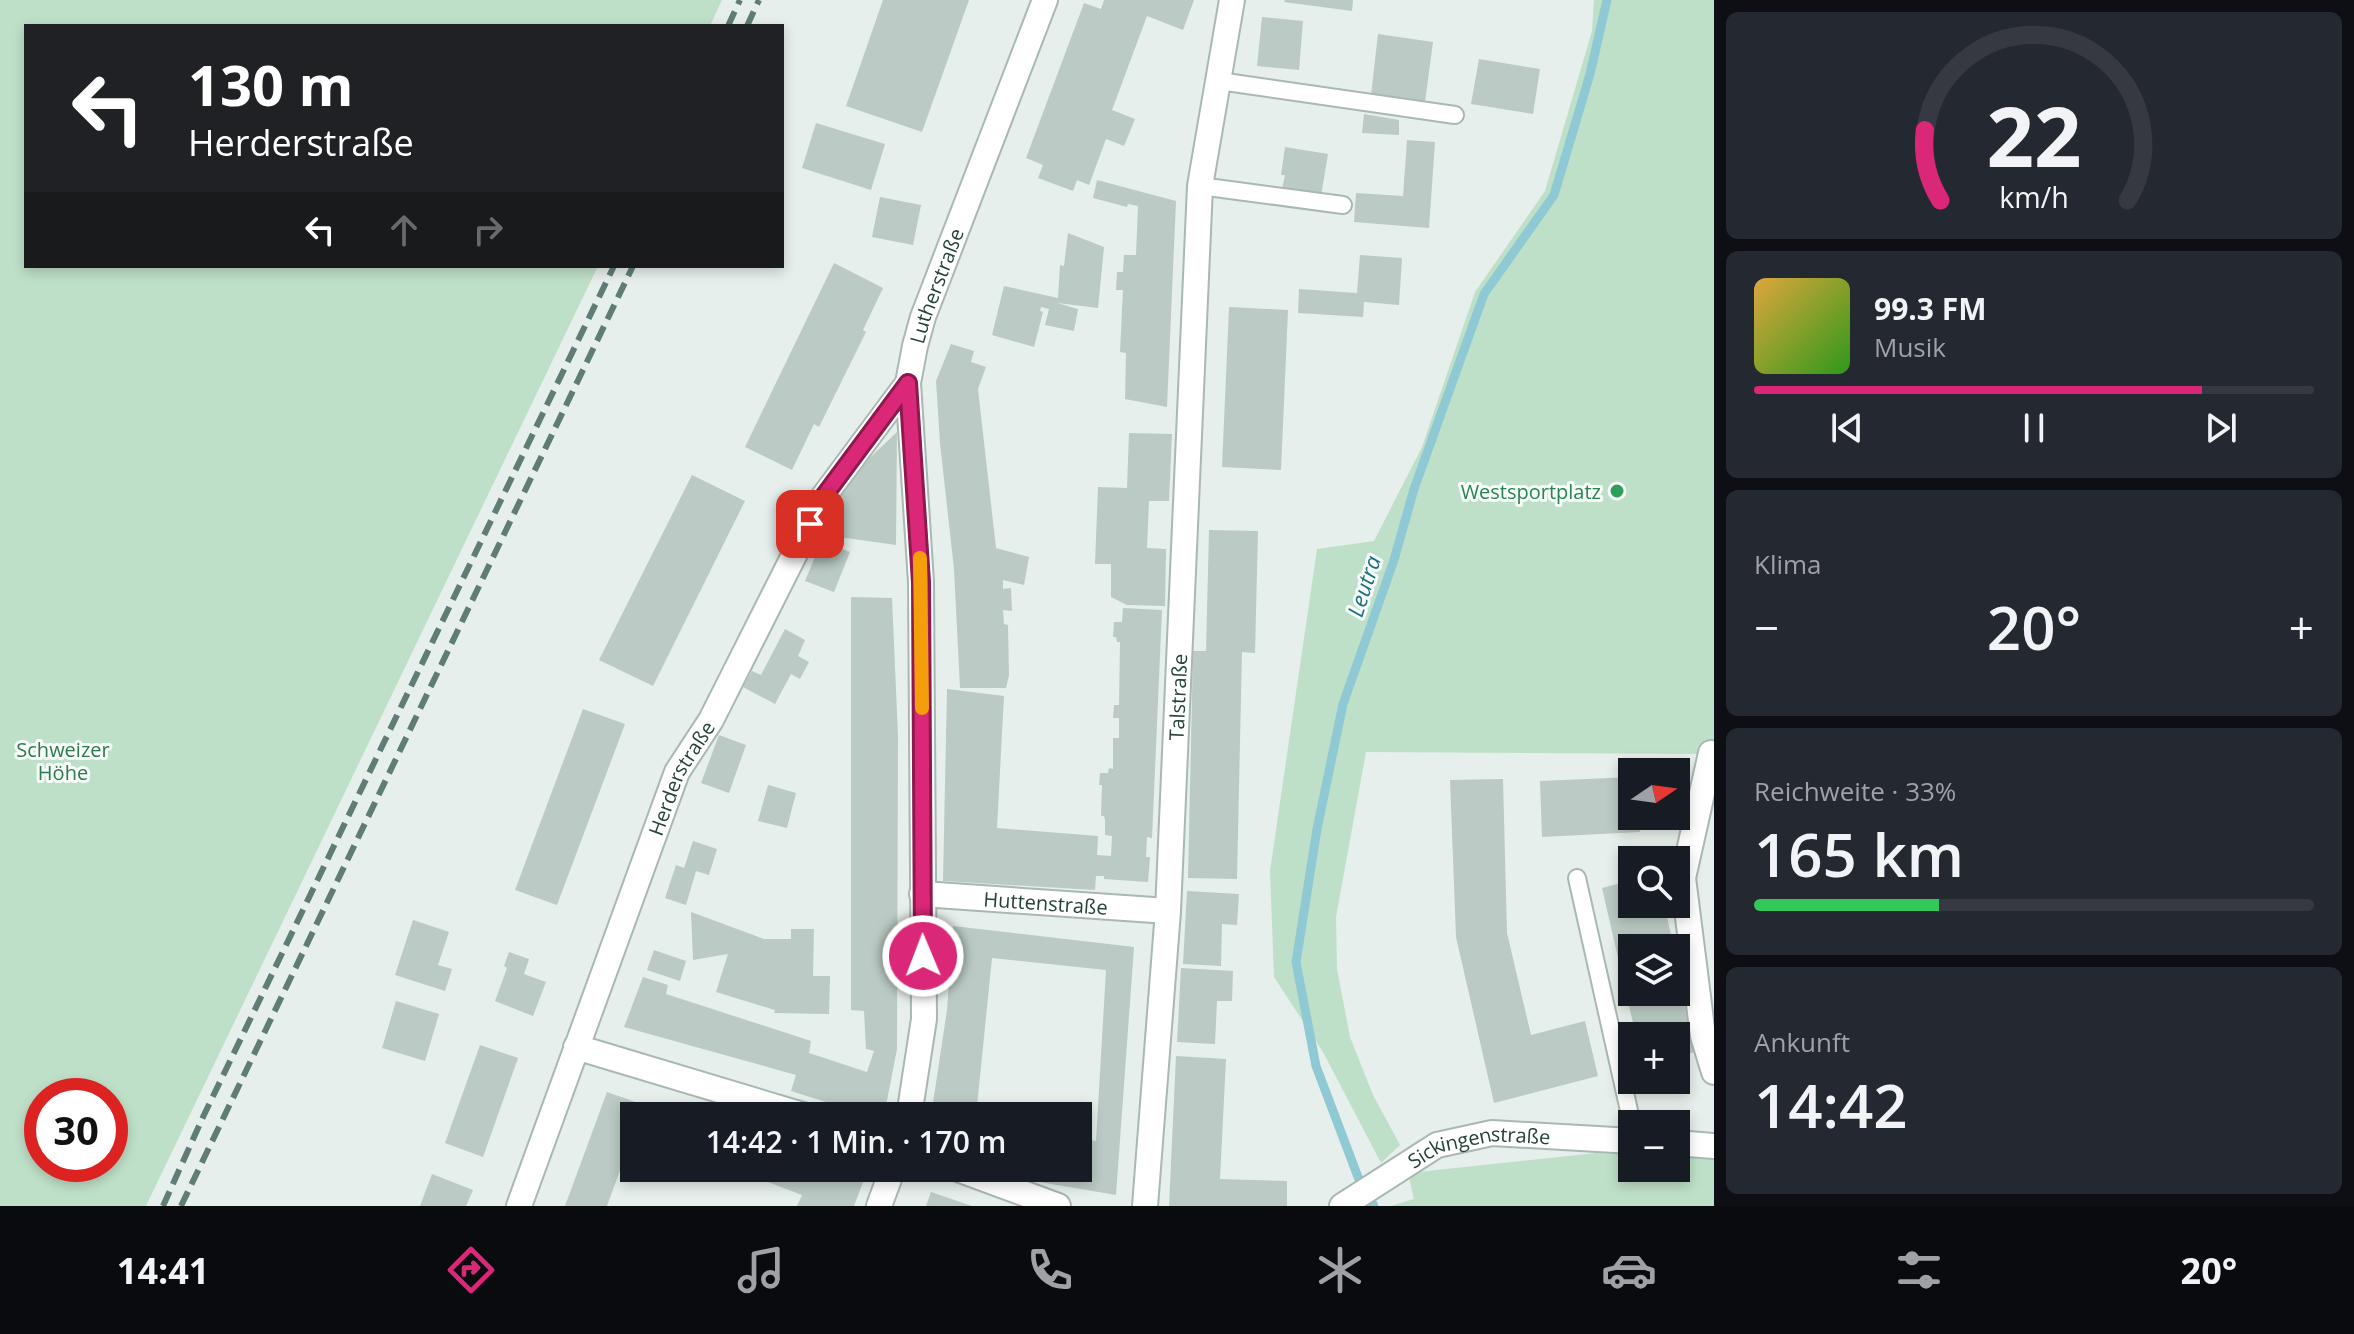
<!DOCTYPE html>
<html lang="de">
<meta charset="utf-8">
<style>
:root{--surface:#171b24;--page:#242831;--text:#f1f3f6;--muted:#9ea1a6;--line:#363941;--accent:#db2777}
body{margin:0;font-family:"Open Sans",sans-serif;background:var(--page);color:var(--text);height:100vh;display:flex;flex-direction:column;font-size:30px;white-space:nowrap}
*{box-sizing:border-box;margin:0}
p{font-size:26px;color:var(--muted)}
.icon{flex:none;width:44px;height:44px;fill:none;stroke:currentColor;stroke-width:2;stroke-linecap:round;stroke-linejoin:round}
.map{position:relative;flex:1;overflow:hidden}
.drawer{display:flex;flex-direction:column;gap:12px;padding:12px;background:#0d0f14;width:640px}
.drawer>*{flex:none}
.banner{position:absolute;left:24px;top:24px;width:760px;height:244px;border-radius:0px;box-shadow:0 4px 12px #0003;background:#202124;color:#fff;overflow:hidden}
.needle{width:52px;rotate:77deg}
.controls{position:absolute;left:1618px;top:758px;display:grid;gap:16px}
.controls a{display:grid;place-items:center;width:72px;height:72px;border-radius:0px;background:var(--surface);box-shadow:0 4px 12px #0003;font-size:40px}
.speed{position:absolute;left:24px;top:1078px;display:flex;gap:16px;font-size:40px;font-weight:700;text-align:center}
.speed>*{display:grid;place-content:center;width:104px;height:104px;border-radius:50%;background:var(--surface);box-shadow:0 4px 12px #0003;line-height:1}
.speed .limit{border:12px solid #d22;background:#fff;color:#111}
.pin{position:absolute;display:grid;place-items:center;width:68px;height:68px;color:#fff;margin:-34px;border-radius:16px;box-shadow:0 4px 12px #0006}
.me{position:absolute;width:88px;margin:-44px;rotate:359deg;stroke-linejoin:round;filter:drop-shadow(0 0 6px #0008)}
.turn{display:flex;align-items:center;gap:28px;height:168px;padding:0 32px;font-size:36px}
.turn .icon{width:104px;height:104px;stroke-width:2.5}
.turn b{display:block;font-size:56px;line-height:68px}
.lanes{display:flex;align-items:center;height:76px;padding:0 32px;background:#0003;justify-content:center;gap:40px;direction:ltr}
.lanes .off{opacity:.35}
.big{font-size:60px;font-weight:600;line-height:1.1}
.drawer .card{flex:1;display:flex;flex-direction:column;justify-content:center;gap:12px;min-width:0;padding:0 28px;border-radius:12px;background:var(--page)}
.drawer .dial{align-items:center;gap:0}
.dial svg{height:208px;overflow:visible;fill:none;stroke:var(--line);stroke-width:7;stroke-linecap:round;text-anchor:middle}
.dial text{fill:var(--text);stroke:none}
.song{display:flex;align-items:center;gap:24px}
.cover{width:96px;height:96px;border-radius:12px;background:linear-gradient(135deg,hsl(40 70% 55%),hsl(110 70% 35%))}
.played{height:8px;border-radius:4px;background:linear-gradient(90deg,var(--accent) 80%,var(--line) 80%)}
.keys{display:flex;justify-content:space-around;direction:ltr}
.heat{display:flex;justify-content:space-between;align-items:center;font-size:44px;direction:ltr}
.charge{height:12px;border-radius:6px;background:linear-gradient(90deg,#34c759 33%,var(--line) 0)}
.trip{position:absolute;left:620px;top:1102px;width:472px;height:80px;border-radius:0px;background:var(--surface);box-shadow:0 4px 12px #0003;font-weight:600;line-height:80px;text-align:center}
.menu{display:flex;height:128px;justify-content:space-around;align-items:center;background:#090b0e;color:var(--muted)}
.menu .icon{width:56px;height:56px}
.menu .current{color:var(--accent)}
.menu b{font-size:36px;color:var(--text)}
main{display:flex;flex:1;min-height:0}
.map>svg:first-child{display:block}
.green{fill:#bfe0c8;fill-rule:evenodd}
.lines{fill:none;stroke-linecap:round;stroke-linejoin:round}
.stream{stroke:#8ec9d4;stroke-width:9}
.building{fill:#bbcac4}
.service-casing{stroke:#a8b8b2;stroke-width:20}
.minor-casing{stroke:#a8b8b2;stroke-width:28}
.service{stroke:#fff;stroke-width:16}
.minor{stroke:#fff;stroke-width:24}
.rail{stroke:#5f7d75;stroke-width:6;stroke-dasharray:16 8;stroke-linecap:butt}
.route-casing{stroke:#8e194d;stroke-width:20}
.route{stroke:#db2777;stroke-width:14}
.slow{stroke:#f59e0b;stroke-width:14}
.leisure-dot{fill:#2e9e5b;stroke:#f7fbf9;stroke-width:3}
.labels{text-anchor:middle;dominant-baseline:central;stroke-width:6;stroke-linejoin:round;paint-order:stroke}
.street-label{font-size:20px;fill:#24423a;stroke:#f7fbf9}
.leisure-label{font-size:20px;fill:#27864d;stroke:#f7fbf9;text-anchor:end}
.park-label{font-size:20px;fill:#2d7a4b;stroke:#f7fbf9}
.water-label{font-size:22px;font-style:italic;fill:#1c6f80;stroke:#f7fbf9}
</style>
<main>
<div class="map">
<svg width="1714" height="1206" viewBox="0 0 1714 1206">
<rect width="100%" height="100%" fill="#e6efeb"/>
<!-- green -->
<path class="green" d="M0 0H722L710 26H26V266H598L146 1206H0ZM42 1096H110V1164H42Z
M1594 0H1714V754L1366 752 1336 917 1337 969 1350 1037 1373 1095 1400 1145 1381 1163 1323 1052 1274 977 1270 871 1317 549 1374 541 1422 447 1475 292 1545 191 1592 31Z
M1596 1153 1632 1155V1168H1676V1157L1714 1159V1206H1391L1414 1199 1408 1173Z"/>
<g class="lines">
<!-- stream -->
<path class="stream" d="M1374 1206 1358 1177 1316 1066 1296 962 1317 829 1343 704 1394 560 1414 489 1484 294 1554 195 1590 74 1607 0"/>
</g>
<!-- building -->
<path class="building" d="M883 0H969L922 132 846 106Z
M1104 0H1194L1183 30 1147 16 1112 110 1135 119 1124 146 1106 139 1089 185 1077 180 1073 191 1038 178 1043 165 1026 158 1084 3 1101 9Z
M1285 0H1353L1352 11 1284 2Z
M1262 17 1303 21 1299 70 1257 66Z
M1378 34 1433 42 1425 102 1371 95Z
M1479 59 1540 69 1533 114 1471 104Z
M1364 114 1399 120V135L1362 133Z
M816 123 885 144 871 190 802 168Z
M1407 140 1435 142 1429 228 1354 222 1356 193 1403 196Z
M1285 147 1328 154 1321 196 1282 189 1285 175H1281Z
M1097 180 1176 201 1167 407 1125 399 1126 353 1120 352 1123 290H1116L1117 272H1123L1124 255H1136L1138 206 1128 204 1127 207 1093 198Z
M880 197 921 205 913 245 872 237Z
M1068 233 1104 247 1098 308 1057 303 1078 309 1074 331 1045 325 1049 309 1041 307 1040 311 1043 312 1034 347 992 335 1004 286 1058 298 1060 265 1064 266Z
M1360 255 1402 258 1399 305 1364 302 1363 317 1298 313 1299 289 1357 293Z
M834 263 883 288 863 330 866 332 819 427 814 424 792 470 745 447Z
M1229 307 1288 310 1281 470 1222 467Z
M951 344 974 351 971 362 986 367 978 389 996 548 1029 557 1024 585 1003 580V589L1011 588 1012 611 1003 610 1004 624 1008 625 1009 675 1006 688H960L954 569 940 443 936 381Z
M897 432 896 545 832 536 842 484Z
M1129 433 1172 434 1169 501H1149L1147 548 1166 549 1165 606 1127 605 1111 597V564H1095L1098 487 1127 488Z
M692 475 745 501 653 686 599 660Z
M1209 530 1258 531 1255 653 1242 652 1237 879 1188 878 1193 651H1206Z
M822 540 850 552 834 592 805 581Z
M851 597 892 598 898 736 897 1049 884 1116H870L791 1091 796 1075 624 1027 643 977 668 985 666 994 811 1041 809 1053 867 1072 874 1051 866 1049 864 1011 851 1010Z
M1123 608 1162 610 1152 838 1147 837 1146 857H1150L1148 882 1104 879V876H1096L1095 890 943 881 947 689 1004 696 997 828 1098 836 1097 855 1111 856 1112 836 1105 835V820L1104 816H1101L1102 785H1099L1100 773H1108L1109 768 1113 769V738H1119V718H1113L1114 705H1119L1120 642H1117L1116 637H1113L1114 622H1122Z
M785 629 805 640 798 656 809 662 800 679 791 674 775 704 743 687 752 671 761 675Z
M583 709 625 724 557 905 515 890Z
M719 735 746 745 729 793 701 783Z
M1632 777V816H1639L1640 832 1542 837 1540 781Z
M1503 779 1507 933 1531 1035 1585 1021 1598 1076 1494 1103 1456 937 1450 780Z
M768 785 796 793 787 828 758 821Z
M693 841 717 849 709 875 696 871 686 905 665 898 676 865 684 868Z
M1632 880V904H1664L1674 948H1632V992H1676L1677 962 1698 1051 1676 1057V1036H1636L1602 888Z
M1187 891 1239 894 1237 925 1222 924 1221 966 1183 964Z
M691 912 764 939H791V929H814L813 976H830L829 1014 774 1013 775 1010 716 992 728 954 693 960Z
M413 920 449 932 438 965 452 969 445 991 395 975Z
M953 926 1134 947 1116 1195 968 1170 1078 1168V1138L1096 1141 1106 970 992 958 976 1116H931L947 1010Z
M654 950 686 961 680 981 647 970Z
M509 952 529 959 524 974 546 982 533 1016 495 1001 507 968 504 966Z
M1181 968 1233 971 1232 1001H1217L1215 1044 1177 1042Z
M396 1001 439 1014 425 1061 382 1048Z
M480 1045 518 1058 483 1157 445 1143Z
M1176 1056 1226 1059 1220 1179 1287 1181V1206H1169Z
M607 1092 644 1105 640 1116H634V1132L607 1206H565Z
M731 1168H866L868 1169 854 1206H797L802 1195Z
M432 1174 473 1190 466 1206H420Z
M931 1192 972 1206H926Z"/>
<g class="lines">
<defs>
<path id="service" d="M1219 81 1455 115
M1200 186 1343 205
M1577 878 1632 1124"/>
<g id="minor">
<path d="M1711 753 1683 878 1703 1036 1714 1072"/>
<path id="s1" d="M922 894 1168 911"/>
<path d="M576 1047 806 1116"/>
<path id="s2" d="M909 1116 924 1019 921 582 908 383 915 346 923 317 1045 0"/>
<path d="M1676 1143 1714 1146"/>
<path d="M955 1168 1058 1206"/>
<path id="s3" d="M519 1206 677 772 711 720 824 496 908 383"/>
<path d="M879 1206 893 1168"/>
<path id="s4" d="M1145 1206 1168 911 1200 186 1232 0"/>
<path id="s5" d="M1342 1206 1437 1145 1492 1133 1632 1141"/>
</g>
</defs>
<!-- service casing -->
<use href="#service" class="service-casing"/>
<!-- minor casing -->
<use href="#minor" class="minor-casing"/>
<!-- service -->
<use href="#service" class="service"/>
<!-- minor -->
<use href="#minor" class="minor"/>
<!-- rail -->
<path class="rail" d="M728 26 740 0
M747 26 759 0
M163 1206 203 1117 614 266
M181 1206 633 266"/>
</g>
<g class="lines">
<defs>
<path id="route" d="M810 524 824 496 908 383 921 582 923 956"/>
</defs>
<!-- route casing -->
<use href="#route" class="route-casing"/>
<!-- route -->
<use href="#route" class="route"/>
<!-- slow -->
<path class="slow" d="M920 558 922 708"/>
</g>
<!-- markers -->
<circle class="leisure-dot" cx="1617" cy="491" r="8"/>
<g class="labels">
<!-- street labels -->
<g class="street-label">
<text stroke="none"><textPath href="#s2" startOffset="836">Lutherstraße</textPath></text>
<text stroke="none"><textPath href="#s4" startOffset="510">Talstraße</textPath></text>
<text stroke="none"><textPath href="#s3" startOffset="458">Herderstraße</textPath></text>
<text stroke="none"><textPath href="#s1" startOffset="124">Huttenstraße</textPath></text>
<text stroke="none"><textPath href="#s5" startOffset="154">Sickingenstraße</textPath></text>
</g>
<!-- leisure labels -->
<g class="leisure-label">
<text x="1601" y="491">Westsportplatz</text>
</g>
<!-- park labels -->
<g class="park-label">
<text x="63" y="749">Schweizer<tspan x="63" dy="23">Höhe</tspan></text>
</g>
<!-- water labels -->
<g class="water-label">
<text transform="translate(1363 586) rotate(-72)">Leutra</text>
</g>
</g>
</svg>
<div class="controls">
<a><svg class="needle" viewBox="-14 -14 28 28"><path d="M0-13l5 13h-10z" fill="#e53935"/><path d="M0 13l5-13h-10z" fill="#9ea1a6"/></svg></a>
<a><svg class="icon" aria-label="search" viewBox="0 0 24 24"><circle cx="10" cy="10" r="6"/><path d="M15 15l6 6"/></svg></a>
<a><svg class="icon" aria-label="layers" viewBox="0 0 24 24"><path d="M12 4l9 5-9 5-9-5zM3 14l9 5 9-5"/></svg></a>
<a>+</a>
<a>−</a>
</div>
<div class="speed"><div class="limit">30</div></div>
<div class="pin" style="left:810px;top:524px;background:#d93025"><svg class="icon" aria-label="arrive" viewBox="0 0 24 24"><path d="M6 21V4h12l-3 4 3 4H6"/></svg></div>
<svg class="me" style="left:923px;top:956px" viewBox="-20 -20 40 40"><circle r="17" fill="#db2777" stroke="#fff" stroke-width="3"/><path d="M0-11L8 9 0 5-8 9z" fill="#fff"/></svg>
<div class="trip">14:42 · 1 Min. · 170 m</div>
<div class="banner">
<div class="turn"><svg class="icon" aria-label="left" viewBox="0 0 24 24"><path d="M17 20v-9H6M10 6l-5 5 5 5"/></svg><div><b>130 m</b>Herderstraße</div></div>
<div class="lanes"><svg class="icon" aria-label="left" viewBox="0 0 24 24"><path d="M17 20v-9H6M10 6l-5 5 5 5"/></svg><svg class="icon off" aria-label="ahead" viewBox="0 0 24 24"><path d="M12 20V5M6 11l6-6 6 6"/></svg><svg class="icon off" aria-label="right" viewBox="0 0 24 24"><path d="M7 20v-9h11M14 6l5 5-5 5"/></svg></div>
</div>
</div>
<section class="drawer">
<div class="card dial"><svg viewBox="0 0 100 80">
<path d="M14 69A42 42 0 1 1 86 69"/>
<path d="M14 69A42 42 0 0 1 8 42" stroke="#db2777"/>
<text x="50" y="56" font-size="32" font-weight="700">22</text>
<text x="50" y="72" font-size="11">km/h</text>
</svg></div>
<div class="card">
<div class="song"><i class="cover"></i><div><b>99.3 FM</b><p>Musik</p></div></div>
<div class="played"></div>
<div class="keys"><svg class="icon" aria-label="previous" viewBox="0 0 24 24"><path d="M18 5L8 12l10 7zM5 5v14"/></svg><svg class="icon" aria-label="pause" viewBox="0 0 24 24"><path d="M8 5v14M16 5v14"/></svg><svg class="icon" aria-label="next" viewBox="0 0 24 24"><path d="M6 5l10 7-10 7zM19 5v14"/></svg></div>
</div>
<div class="card"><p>Klima</p>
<div class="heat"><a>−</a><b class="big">20°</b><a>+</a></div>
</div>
<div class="card"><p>Reichweite · 33%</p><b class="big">165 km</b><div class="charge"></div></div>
<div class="card"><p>Ankunft</p><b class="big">14:42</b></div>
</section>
</main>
<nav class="menu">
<b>14:41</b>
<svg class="icon current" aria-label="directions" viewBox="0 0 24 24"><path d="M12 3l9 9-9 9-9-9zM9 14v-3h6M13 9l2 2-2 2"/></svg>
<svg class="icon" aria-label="music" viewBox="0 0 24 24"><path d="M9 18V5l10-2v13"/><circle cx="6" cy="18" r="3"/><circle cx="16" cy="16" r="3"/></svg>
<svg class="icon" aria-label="phone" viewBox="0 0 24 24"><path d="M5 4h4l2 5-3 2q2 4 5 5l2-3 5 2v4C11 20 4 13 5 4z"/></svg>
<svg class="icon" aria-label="climate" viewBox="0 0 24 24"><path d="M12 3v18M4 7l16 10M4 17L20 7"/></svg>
<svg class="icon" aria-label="car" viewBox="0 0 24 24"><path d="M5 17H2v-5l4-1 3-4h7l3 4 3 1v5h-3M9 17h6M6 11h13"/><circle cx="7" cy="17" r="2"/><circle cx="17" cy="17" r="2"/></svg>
<svg class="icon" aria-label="filters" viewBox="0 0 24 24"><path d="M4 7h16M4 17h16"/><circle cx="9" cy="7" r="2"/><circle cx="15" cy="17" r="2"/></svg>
<b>20°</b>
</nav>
